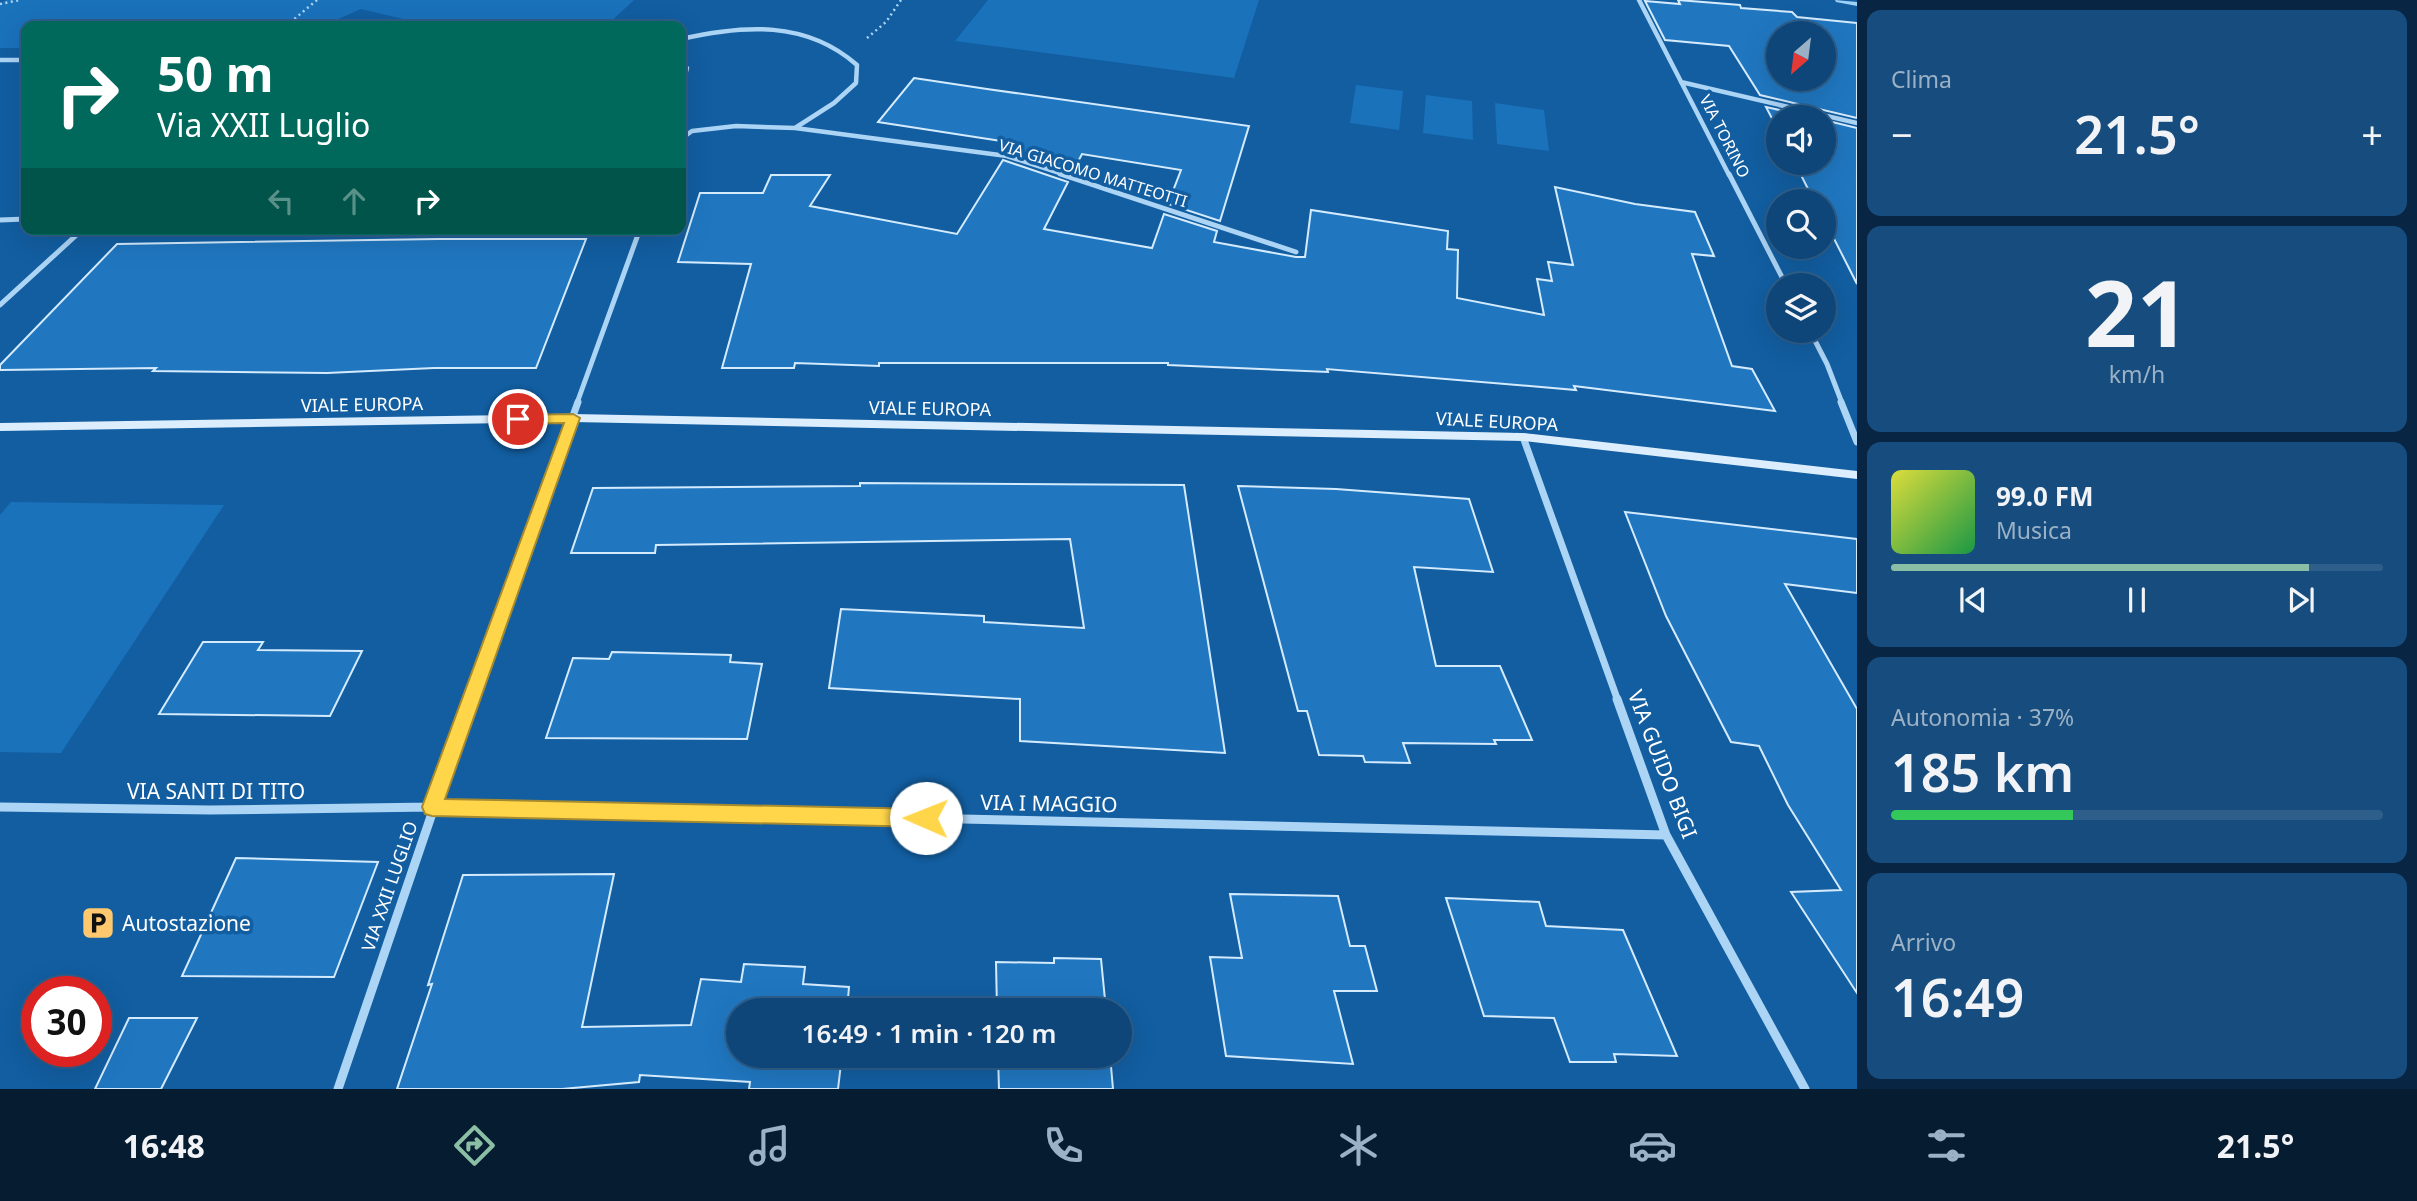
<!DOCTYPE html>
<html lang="it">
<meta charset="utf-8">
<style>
:root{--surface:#0e4679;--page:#174d7e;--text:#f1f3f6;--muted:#9bb1c6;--line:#2e5e8a;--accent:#8abfa5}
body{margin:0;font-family:"Noto Sans",sans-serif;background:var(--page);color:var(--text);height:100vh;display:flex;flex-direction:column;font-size:26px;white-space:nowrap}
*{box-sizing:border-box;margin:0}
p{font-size:23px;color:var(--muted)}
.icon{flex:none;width:38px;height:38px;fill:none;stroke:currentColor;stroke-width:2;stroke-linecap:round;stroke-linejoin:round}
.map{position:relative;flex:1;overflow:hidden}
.drawer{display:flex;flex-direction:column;gap:10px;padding:10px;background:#082643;width:560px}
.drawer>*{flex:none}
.hud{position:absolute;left:21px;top:21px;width:665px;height:214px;border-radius:14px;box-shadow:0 7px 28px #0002,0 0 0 2px var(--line);background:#00695c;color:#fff;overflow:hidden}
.needle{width:46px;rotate:208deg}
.tools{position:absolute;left:1766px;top:21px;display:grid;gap:14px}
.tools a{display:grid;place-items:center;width:70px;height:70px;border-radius:50%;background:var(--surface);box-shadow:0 7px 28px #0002,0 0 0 2px var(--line);font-size:35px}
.speed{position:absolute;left:21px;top:976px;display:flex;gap:14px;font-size:35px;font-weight:700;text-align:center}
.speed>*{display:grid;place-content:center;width:91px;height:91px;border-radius:50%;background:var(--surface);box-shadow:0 7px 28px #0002,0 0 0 2px var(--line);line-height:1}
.speed .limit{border:10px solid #d22;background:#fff;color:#111}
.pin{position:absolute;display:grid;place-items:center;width:60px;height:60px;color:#fff;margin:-30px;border:4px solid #fff;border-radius:50%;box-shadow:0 2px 7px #0007}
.me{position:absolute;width:77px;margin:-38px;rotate:271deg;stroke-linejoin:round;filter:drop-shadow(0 0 5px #0008)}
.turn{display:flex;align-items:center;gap:24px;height:147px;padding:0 21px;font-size:32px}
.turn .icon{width:91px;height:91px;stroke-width:2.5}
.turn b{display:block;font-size:49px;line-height:60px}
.lanes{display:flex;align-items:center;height:66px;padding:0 21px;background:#0003;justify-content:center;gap:35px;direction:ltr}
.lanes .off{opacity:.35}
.big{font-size:52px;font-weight:600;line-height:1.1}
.drawer .tile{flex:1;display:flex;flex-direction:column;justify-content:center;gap:10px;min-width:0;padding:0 24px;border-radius:14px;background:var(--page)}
.drawer .dial{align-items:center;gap:0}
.dial b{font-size:91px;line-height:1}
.song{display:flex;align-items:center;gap:21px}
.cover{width:84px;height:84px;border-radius:10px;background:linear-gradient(135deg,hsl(60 70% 55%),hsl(140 70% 35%))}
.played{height:7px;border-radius:4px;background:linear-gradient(90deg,var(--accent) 85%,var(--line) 85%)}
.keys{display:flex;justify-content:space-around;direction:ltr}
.heat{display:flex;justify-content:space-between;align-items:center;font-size:38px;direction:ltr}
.charge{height:10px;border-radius:5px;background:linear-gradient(90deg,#34c759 37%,var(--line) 0)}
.trip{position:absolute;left:726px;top:998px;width:406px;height:70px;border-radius:35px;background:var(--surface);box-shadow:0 7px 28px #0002,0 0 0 2px var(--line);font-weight:600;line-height:70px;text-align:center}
.dock{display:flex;height:112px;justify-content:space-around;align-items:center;background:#061c30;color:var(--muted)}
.dock .icon{width:49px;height:49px}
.dock .active{color:var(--accent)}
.dock b{font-size:32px;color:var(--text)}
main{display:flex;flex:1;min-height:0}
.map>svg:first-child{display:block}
.green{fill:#1a72bb}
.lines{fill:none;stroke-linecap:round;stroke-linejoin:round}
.stream{fill:#9ed0f8;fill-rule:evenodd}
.building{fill:#2077c0;stroke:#d4ebfe;stroke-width:2;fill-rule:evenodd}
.path{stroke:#acd4f5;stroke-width:2.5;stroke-dasharray:2 3.5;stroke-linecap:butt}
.street-far3{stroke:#acd4f5;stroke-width:4.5}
.street-far2{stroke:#acd4f5;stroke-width:5}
.street-far1{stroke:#acd4f5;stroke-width:7}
.street{stroke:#acd4f5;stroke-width:9}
.secondary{fill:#dceefd;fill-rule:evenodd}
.route{fill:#ffd54a;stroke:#a68a30;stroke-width:2}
.labels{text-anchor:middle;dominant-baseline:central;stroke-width:7;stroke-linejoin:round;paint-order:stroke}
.far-street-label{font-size:16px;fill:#fff;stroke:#125ea1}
.street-label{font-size:18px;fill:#fff;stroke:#125ea1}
.near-street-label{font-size:21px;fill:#fff;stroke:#125ea1}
.near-poi-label{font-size:21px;fill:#fff;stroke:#125ea1;text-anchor:start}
</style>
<main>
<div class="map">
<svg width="1857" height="1089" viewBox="0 0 1857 1089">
<rect width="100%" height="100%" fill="#125ea1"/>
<!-- green -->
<path class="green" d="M7 0H634L606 26H433L361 9 322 26H26V48H0V3Z
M988 0H1259L1234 78 955 41Z
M1356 85 1403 91 1399 130 1350 123Z
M1426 95 1472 101 1473 140 1423 133Z
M1495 103 1544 110 1549 151 1497 144Z
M11 502 224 505 61 753 0 752V515Z"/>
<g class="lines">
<!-- stream -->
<path class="stream" d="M1835 0 1857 2V6L1836 2Z"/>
</g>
<!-- building -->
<path class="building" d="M1678 0 1740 5 1741 8 1792 12 1797 17 1857 23V118L1760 95 1729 46 1665 40 1645 1 1680 4ZM1778 33H1824V79H1778Z
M914 78 987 89 1249 126 1220 221 1168 204 1181 170 1082 154 1072 173 1008 151 1014 143 878 122Z
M1766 107 1811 117H1778V130Z
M1824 120 1857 128V284L1824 219V201H1814L1795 163H1824Z
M1003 160 1068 182 1044 229 1152 248 1164 214 1217 231 1214 242 1296 257H1305L1311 210 1448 231 1447 249 1458 250 1457 298 1544 315 1537 279 1552 281 1548 262 1573 265 1555 187 1635 204 1695 212 1714 256 1692 254 1732 366 1752 369 1775 411 1574 386 1576 390 1327 369 1328 372 1168 365V363H879V366L795 363 794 368H722L751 264 678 262 700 193H763L771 175H830L810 206 957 234Z
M438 239H586L536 368H434L327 373 153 371 156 368 0 370V365L117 244Z
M860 483 1184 485 1225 753 1020 741V699L829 688 841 609 984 616V622L1084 628 1070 539 656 545 655 553H571L593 488 860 486Z
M1238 486 1336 489 1469 499 1493 572 1414 567 1436 666H1500L1532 740H1494L1496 744 1403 743 1410 763 1365 762 1363 756 1319 755 1307 711H1298Z
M1625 512 1857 539V593L1785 584 1857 709V993L1791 892 1841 890 1788 805 1759 746 1731 742 1666 616Z
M203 642H263L258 650 362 651 330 716 159 714Z
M612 652 731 655 730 662 762 664 747 739 546 738 573 658 609 659Z
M236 858 378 862 334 977 182 976Z
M614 874 582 1027 691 1025 701 979 741 982 744 964 805 967 803 984 849 987 847 1010H738V1055H842L838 1089H749L750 1082 640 1075 639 1082 562 1089H397L432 984 428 985 463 875Z
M1230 894 1338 896 1350 946H1365L1377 991H1334L1353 1064 1226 1056 1210 957 1242 958Z
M1446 898 1539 902 1546 926 1623 930 1677 1056 1614 1054 1616 1062H1570L1554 1018 1484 1016Z
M1054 958 1101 959 1106 1010H997L996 962 1054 963Z
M129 1018H197L161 1089H95Z
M998 1055H1110L1113 1089H999Z"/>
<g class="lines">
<!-- path -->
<path class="path" d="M0 4 20 0
M286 26 317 0
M867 38 886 22 901 0"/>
<!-- street-far3 -->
<path class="street-far3" d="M1639 0 1729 175
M681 39C743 25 806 20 857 65L856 83 834 103 795 128 736 126 692 131 681 139
M0 60H26
M681 65 687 68 681 90
M1681 82 1857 123
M795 128 1007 156 1066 175"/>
<!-- street-far2 -->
<path class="street-far2" d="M1060 174 1296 252
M1729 174 1786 285
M0 220 26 219
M0 305 83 229
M1810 331 1827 364 1842 403
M577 403 640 229"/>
<!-- street-far1 -->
<path class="street-far1" d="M1841 402 1857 442
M1523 437 1618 701
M470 701 578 402"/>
<!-- street -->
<path class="street" d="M1617 699 1666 835 1805 1089
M0 807 210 810 432 807 1666 835
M338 1089 471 699"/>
<!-- secondary -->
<path class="secondary" d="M573 414 1523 433 1857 471V479L1523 441 573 422 0 431V423Z"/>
</g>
<!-- route -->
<path class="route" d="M573 414 580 418 445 799 926 809 933 812 935 818 933 825 926 827 432 816 425 814 422 807 564 423 518 424 511 419 518 415Z"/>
<!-- icons -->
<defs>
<symbol id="parking-square" viewBox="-11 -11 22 22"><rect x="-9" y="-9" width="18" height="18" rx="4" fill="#ffc86f" stroke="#125ea1"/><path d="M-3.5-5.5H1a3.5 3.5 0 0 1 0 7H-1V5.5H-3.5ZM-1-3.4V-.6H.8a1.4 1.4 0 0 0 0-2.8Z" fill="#111"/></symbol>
</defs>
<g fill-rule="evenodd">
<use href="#parking-square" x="79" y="904" width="38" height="38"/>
</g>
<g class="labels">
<!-- far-street labels -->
<g class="far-street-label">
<text transform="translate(1725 136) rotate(63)">VIA TORINO</text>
<text transform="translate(1093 173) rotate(17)">VIA GIACOMO MATTEOTTI</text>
</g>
<!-- street labels -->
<g class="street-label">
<text transform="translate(362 404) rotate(-1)">VIALE EUROPA</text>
<text transform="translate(930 408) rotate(1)">VIALE EUROPA</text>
<text transform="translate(1497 421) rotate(3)">VIALE EUROPA</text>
<text transform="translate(389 886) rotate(-71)">VIA XXII LUGLIO</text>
</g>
<!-- near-street labels -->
<g class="near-street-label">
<text transform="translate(1663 764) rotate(69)">VIA GUIDO BIGI</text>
<text x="216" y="791">VIA SANTI DI TITO</text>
<text transform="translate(1049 803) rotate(1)">VIA I MAGGIO</text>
</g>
<!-- near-poi labels -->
<g class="near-poi-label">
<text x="122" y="923">Autostazione</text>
</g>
</g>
</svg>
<div class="tools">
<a><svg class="needle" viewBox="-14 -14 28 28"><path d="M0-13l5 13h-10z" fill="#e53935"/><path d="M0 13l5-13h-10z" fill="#9bb1c6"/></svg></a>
<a><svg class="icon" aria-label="sound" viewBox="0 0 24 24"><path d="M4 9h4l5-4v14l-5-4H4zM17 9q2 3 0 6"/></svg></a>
<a><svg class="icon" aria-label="search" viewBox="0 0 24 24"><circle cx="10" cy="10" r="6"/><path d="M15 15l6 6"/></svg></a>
<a><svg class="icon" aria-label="layers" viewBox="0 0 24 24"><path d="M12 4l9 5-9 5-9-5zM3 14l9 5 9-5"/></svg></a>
</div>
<div class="speed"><div class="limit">30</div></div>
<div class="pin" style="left:518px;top:419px;background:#d93025"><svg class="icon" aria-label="arrive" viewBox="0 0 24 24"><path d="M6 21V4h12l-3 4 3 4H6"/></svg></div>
<svg class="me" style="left:926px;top:818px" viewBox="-20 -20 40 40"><circle r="19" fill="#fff"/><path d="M0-13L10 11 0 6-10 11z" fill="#ffd54a"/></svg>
<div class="trip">16:49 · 1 min · 120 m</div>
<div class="hud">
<div class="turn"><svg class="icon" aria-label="right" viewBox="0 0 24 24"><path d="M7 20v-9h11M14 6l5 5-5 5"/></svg><div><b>50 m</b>Via XXII Luglio</div></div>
<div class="lanes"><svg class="icon off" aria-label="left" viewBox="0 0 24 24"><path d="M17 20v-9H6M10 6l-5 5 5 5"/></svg><svg class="icon off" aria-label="ahead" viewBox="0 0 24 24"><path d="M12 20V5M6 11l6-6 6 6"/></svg><svg class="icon" aria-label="right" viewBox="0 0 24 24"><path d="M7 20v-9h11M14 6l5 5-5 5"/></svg></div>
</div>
</div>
<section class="drawer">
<div class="tile"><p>Clima</p>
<div class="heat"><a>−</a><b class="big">21.5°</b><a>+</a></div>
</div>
<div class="tile dial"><b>21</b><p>km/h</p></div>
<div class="tile">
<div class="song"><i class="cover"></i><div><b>99.0 FM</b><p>Musica</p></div></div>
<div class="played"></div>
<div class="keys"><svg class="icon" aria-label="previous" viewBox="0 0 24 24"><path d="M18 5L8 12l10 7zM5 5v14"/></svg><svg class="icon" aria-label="pause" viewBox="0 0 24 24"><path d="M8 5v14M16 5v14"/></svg><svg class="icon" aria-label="next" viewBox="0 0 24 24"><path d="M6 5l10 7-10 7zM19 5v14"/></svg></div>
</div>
<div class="tile"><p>Autonomia · 37%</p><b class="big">185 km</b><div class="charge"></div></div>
<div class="tile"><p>Arrivo</p><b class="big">16:49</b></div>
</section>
</main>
<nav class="dock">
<b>16:48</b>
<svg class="icon active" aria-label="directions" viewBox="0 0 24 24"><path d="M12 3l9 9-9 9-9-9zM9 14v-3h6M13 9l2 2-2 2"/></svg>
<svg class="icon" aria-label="music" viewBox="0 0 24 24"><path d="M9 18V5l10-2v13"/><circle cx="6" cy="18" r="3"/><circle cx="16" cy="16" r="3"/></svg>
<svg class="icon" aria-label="phone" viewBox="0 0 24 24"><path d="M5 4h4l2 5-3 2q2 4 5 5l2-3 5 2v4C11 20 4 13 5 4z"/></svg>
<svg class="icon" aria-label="climate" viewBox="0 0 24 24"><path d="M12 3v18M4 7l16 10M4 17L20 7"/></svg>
<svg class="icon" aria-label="car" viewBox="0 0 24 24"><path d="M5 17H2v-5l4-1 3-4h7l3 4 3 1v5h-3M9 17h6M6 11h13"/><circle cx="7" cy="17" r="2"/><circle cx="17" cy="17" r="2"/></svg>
<svg class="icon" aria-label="filters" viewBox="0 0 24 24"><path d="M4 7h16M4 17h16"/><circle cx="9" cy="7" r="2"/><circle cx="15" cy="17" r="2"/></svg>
<b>21.5°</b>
</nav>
